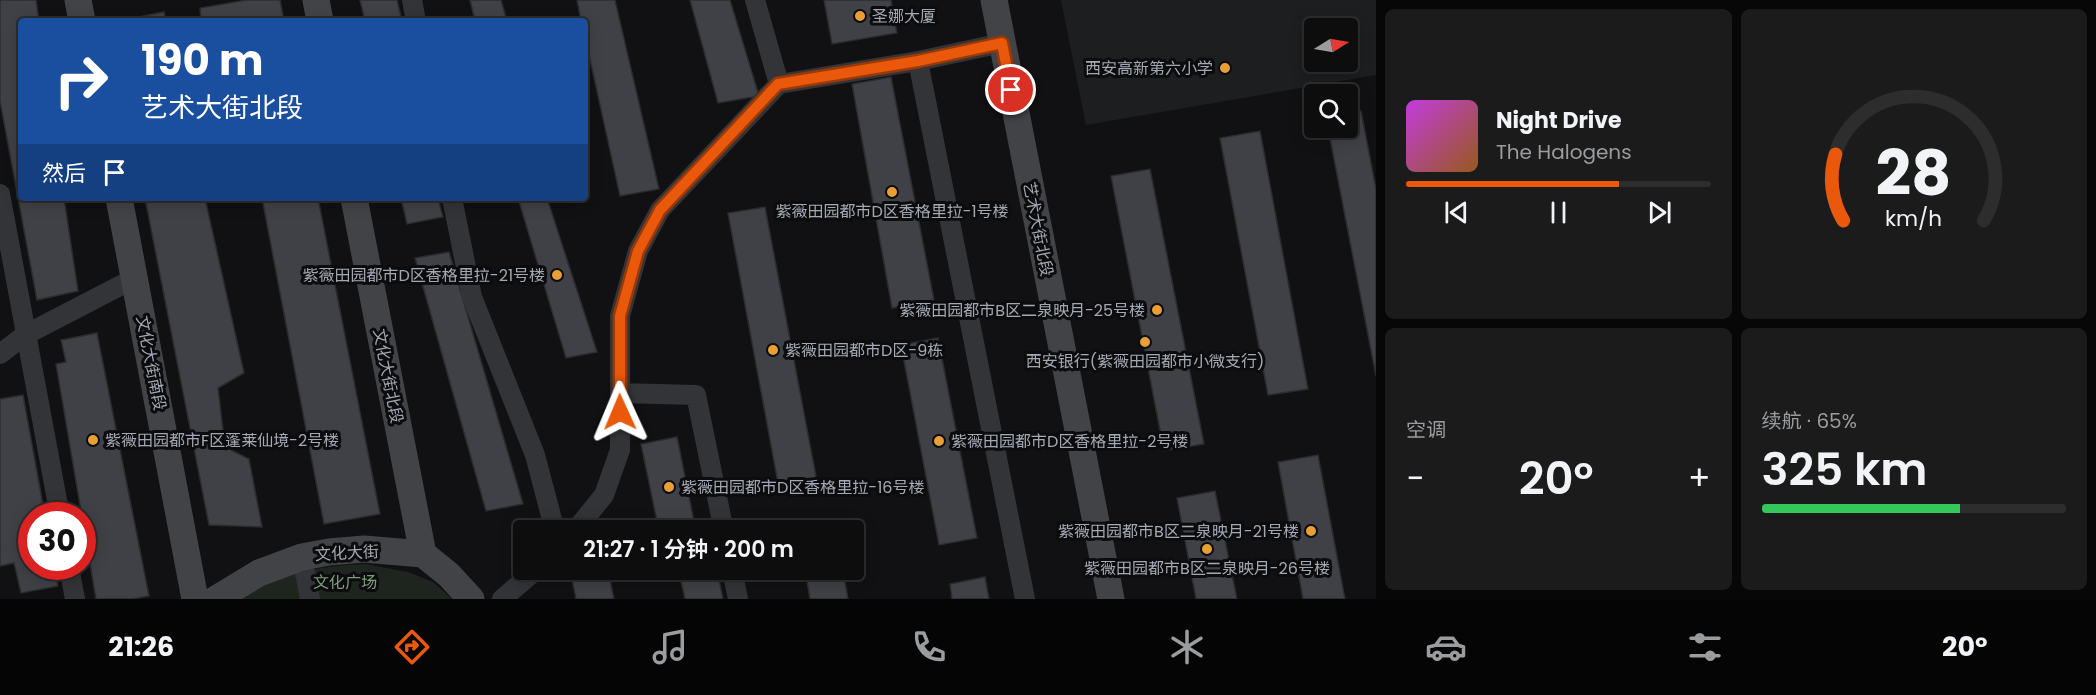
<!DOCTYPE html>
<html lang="zh">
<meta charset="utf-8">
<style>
:root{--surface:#0d0d0e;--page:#1b1b1c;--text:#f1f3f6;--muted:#9a9c9e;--line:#2d2d2e;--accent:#ea580c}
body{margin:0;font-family:Poppins,"Noto Sans SC",sans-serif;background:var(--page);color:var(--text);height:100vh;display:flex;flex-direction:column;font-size:22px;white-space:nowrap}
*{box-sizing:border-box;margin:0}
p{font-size:20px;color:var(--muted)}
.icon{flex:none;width:33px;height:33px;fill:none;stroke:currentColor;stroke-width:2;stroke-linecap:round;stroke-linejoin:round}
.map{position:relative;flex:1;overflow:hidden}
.drawer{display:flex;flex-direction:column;gap:9px;padding:9px;background:#070708;width:720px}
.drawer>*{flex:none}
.hud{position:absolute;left:18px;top:18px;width:570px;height:183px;border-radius:6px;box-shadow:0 3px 15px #0003,0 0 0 2px var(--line);background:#1a4fa0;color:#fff;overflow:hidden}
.needle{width:39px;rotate:79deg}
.fabs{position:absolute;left:1304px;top:18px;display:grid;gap:12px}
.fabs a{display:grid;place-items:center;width:54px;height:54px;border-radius:6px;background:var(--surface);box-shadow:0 3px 15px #0003,0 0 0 2px var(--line);font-size:30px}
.speed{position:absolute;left:18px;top:502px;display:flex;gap:12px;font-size:30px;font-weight:700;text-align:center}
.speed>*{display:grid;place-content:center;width:78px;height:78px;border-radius:50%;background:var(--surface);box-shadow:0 3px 15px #0003,0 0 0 2px var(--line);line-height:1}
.speed .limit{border:9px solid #d22;background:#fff;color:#111}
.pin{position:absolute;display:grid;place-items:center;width:51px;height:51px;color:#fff;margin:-26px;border:3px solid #fff;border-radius:50%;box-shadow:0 2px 6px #0007}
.me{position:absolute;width:66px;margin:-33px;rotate:359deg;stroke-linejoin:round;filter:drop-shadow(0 0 4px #0008)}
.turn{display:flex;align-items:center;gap:21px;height:126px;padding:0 24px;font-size:27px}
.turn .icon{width:78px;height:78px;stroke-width:2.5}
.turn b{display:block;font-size:42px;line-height:51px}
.then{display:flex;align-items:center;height:57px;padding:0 24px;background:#0003;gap:12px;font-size:22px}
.big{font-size:45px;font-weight:600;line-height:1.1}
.drawer .card{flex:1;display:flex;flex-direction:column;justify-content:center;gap:9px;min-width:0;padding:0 21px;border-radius:9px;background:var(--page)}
.drawer .dial{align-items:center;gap:0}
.dial svg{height:156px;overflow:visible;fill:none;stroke:var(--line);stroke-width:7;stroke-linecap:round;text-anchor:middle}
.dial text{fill:var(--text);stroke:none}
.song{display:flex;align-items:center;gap:18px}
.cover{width:72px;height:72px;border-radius:9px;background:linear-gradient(135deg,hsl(290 70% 55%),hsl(30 70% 35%))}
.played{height:6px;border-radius:3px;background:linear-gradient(90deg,var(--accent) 70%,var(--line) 70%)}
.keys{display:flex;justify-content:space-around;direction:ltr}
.heat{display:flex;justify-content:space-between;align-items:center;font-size:33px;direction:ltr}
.charge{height:9px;border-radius:4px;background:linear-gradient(90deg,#34c759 65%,var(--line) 0)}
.drawer .tiles{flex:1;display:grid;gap:9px;grid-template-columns:repeat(2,1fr)}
.trip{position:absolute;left:513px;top:520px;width:351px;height:60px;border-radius:6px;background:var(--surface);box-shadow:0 3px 15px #0003,0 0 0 2px var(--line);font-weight:600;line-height:60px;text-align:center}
.menu{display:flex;height:96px;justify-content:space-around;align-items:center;background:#050506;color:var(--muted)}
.menu .icon{width:42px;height:42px}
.menu .active{color:var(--accent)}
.menu b{font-size:27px;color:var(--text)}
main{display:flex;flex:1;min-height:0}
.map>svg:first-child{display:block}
.built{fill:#1d1e20;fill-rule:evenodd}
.green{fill:#1e251e}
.building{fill:#404146;stroke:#2b2c2f;stroke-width:1.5}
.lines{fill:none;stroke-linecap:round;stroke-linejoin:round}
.street{stroke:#333437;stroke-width:20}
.secondary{stroke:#414347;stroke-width:27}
.route-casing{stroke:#983908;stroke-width:15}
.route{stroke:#ea580c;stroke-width:10}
.poi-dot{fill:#e89f34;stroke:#0c0c0e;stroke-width:2}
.labels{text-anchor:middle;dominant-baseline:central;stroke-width:6;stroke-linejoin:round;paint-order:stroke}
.poi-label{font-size:16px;fill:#a3a9b3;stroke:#0c0c0e;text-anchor:start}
.street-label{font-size:16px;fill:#a3a9b3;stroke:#0c0c0e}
.park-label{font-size:16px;fill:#7b9d7b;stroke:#0c0c0e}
</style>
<main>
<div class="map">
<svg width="1376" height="599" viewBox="0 0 1376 599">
<rect width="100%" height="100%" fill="#111113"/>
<!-- built -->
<path class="built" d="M1061 0H1376V75L1086 125ZM1314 28H1347V62H1314Z"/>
<!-- green -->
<path class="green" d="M365 564 408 572 433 582 452 599H236C282 574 313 566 365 564Z"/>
<!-- building -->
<path class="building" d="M0 0H36L39 21H21V198H64L78 291 37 300 0 101Z
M247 0H280L284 21H201L200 8Z
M360 0H397L402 21H365Z
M470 0H501L507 21H475Z
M577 0H615L659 189 620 196 585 37V21H581Z
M690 0H730L759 96 718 103Z
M824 0H891L897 33 832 44Z
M164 12 166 21H119Z
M891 77 934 300 892 308 852 84Z
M1361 111 1376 189V376L1328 128H1347V114Z
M1260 131 1308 389 1268 395 1220 138Z
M1150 169 1204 444 1164 451 1111 176Z
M145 198H205L244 373 218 388 225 447 249 459 262 527 209 525Z
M262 198H318L380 514 324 524Z
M401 198H438L443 217 407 224Z
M518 198H547L597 352 566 358Z
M765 207 818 487 780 494 728 213Z
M449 252 523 504 486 511 415 258Z
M97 333 149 596 132 599H96L56 364 66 362 61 340Z
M938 338 977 538 939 545 901 345Z
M23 395 45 516H32V567H54L58 586 21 593 14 563 0 566V399Z
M677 437 696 531H659L641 444Z
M1318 455 1345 599H1303L1278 462Z
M1215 491 1237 599H1196L1177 498Z
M591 570H608L614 599H576L571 574Z
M667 570H717L723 599H685L679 572 668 575Z
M805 570H843L848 599H810Z
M985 577 989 599H952L950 584Z"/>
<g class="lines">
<!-- street -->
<path class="street" d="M412 0 416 21
M755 0 779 84 918 61
M1002 43 918 61 1025 599
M0 194 60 516
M452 198 472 297 535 455 555 531
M0 354 25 335 135 278
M620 393 696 395 724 531
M575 531 604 495 620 450V316L638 251 660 210 779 84
M302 557 310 599
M69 567 75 599
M732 570 738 599
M502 599 536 570"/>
<!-- secondary -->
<path class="secondary" d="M78 0 82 21
M316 0 320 21
M994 0 1111 599
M119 198 195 599
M354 198 423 554
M216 599 259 573 302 557 329 552 364 549 423 554 449 575 471 599"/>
</g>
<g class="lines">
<defs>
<path id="route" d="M620 412V316L638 251 660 210 778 84 918 61 1002 43 1011 90"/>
</defs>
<!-- route casing -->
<use href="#route" class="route-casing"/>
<!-- route -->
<use href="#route" class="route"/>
</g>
<!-- markers -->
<g class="poi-dot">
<circle cx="860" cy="16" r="6"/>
<circle cx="1225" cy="68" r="6"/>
<circle cx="892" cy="192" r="6"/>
<circle cx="557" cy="275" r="6"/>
<circle cx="1157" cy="310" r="6"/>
<circle cx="1145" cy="342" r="6"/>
<circle cx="773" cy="350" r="6"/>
<circle cx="93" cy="440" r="6"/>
<circle cx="939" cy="441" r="6"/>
<circle cx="669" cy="487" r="6"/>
<circle cx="1311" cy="531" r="6"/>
<circle cx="1207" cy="549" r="6"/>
</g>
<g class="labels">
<!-- poi labels -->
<g class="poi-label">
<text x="872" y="16">圣娜大厦</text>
<text x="1213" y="68" text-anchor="end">西安高新第六小学</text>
<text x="892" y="211" text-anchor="middle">紫薇田园都市D区香格里拉-1号楼</text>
<text x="545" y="275" text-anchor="end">紫薇田园都市D区香格里拉-21号楼</text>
<text x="1145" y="310" text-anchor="end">紫薇田园都市B区二泉映月-25号楼</text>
<text x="785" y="350">紫薇田园都市D区-9栋</text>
<text x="1145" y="361" text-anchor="middle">西安银行(紫薇田园都市小微支行)</text>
<text x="105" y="440">紫薇田园都市F区蓬莱仙境-2号楼</text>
<text x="951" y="441">紫薇田园都市D区香格里拉-2号楼</text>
<text x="681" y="487">紫薇田园都市D区香格里拉-16号楼</text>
<text x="1299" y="531" text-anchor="end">紫薇田园都市B区二泉映月-21号楼</text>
<text x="1207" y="568" text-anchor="middle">紫薇田园都市B区二泉映月-26号楼</text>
</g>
<!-- street labels -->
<g class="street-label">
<text transform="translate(1038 229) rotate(79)">艺术大街北段</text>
<text transform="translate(151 363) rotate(79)">文化大街南段</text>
<text transform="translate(388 376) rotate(79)">文化大街北段</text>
<text transform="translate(347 553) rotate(-3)">文化大街</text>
</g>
<!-- park labels -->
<g class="park-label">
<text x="345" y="582">文化广场</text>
</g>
</g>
</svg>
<div class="fabs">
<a><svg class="needle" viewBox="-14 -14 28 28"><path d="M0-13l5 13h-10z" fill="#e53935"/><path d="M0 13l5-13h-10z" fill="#9a9c9e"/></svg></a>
<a><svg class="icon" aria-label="search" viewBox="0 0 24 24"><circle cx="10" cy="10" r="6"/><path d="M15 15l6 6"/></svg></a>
</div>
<div class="speed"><div class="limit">30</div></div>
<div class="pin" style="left:1011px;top:90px;background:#d93025"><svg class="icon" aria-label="arrive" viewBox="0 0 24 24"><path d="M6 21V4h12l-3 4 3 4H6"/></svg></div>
<svg class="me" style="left:620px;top:412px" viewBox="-20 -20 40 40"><path d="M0-17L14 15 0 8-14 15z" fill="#ea580c" stroke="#fff" stroke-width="4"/></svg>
<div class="trip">21:27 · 1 分钟 · 200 m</div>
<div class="hud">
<div class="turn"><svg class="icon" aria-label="right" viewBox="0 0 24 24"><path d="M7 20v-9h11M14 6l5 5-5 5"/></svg><div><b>190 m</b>艺术大街北段</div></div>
<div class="then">然后<svg class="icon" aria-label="arrive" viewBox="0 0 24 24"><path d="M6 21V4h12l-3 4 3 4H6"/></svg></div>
</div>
</div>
<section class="drawer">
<div class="tiles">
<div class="card">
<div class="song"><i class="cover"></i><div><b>Night Drive</b><p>The Halogens</p></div></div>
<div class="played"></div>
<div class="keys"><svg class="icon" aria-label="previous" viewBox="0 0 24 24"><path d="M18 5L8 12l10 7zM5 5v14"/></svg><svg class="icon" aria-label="pause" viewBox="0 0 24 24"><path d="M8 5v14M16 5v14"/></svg><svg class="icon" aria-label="next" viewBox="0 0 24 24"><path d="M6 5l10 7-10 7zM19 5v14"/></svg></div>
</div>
<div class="card dial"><svg viewBox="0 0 100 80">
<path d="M14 69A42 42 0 1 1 86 69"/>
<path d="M14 69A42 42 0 0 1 10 35" stroke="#ea580c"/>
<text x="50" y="56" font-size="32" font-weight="700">28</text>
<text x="50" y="72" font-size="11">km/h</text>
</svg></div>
<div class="card"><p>空调</p>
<div class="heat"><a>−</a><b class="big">20°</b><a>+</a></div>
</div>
<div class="card"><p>续航 · 65%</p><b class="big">325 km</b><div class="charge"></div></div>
</div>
</section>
</main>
<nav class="menu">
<b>21:26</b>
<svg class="icon active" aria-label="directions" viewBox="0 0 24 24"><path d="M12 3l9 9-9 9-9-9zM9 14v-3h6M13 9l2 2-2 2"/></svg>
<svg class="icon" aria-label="music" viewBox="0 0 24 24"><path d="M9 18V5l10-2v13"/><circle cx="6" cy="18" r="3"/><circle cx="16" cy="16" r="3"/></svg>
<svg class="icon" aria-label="phone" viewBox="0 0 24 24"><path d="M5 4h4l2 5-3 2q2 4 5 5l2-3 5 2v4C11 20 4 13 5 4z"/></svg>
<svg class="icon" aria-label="climate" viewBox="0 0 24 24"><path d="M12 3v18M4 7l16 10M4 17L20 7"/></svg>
<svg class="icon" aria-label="car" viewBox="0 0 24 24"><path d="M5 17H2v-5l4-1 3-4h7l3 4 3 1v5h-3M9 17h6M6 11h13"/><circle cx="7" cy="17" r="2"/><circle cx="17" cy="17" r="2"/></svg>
<svg class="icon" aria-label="filters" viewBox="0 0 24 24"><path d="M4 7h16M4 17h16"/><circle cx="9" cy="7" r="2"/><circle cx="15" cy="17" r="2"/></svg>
<b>20°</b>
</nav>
